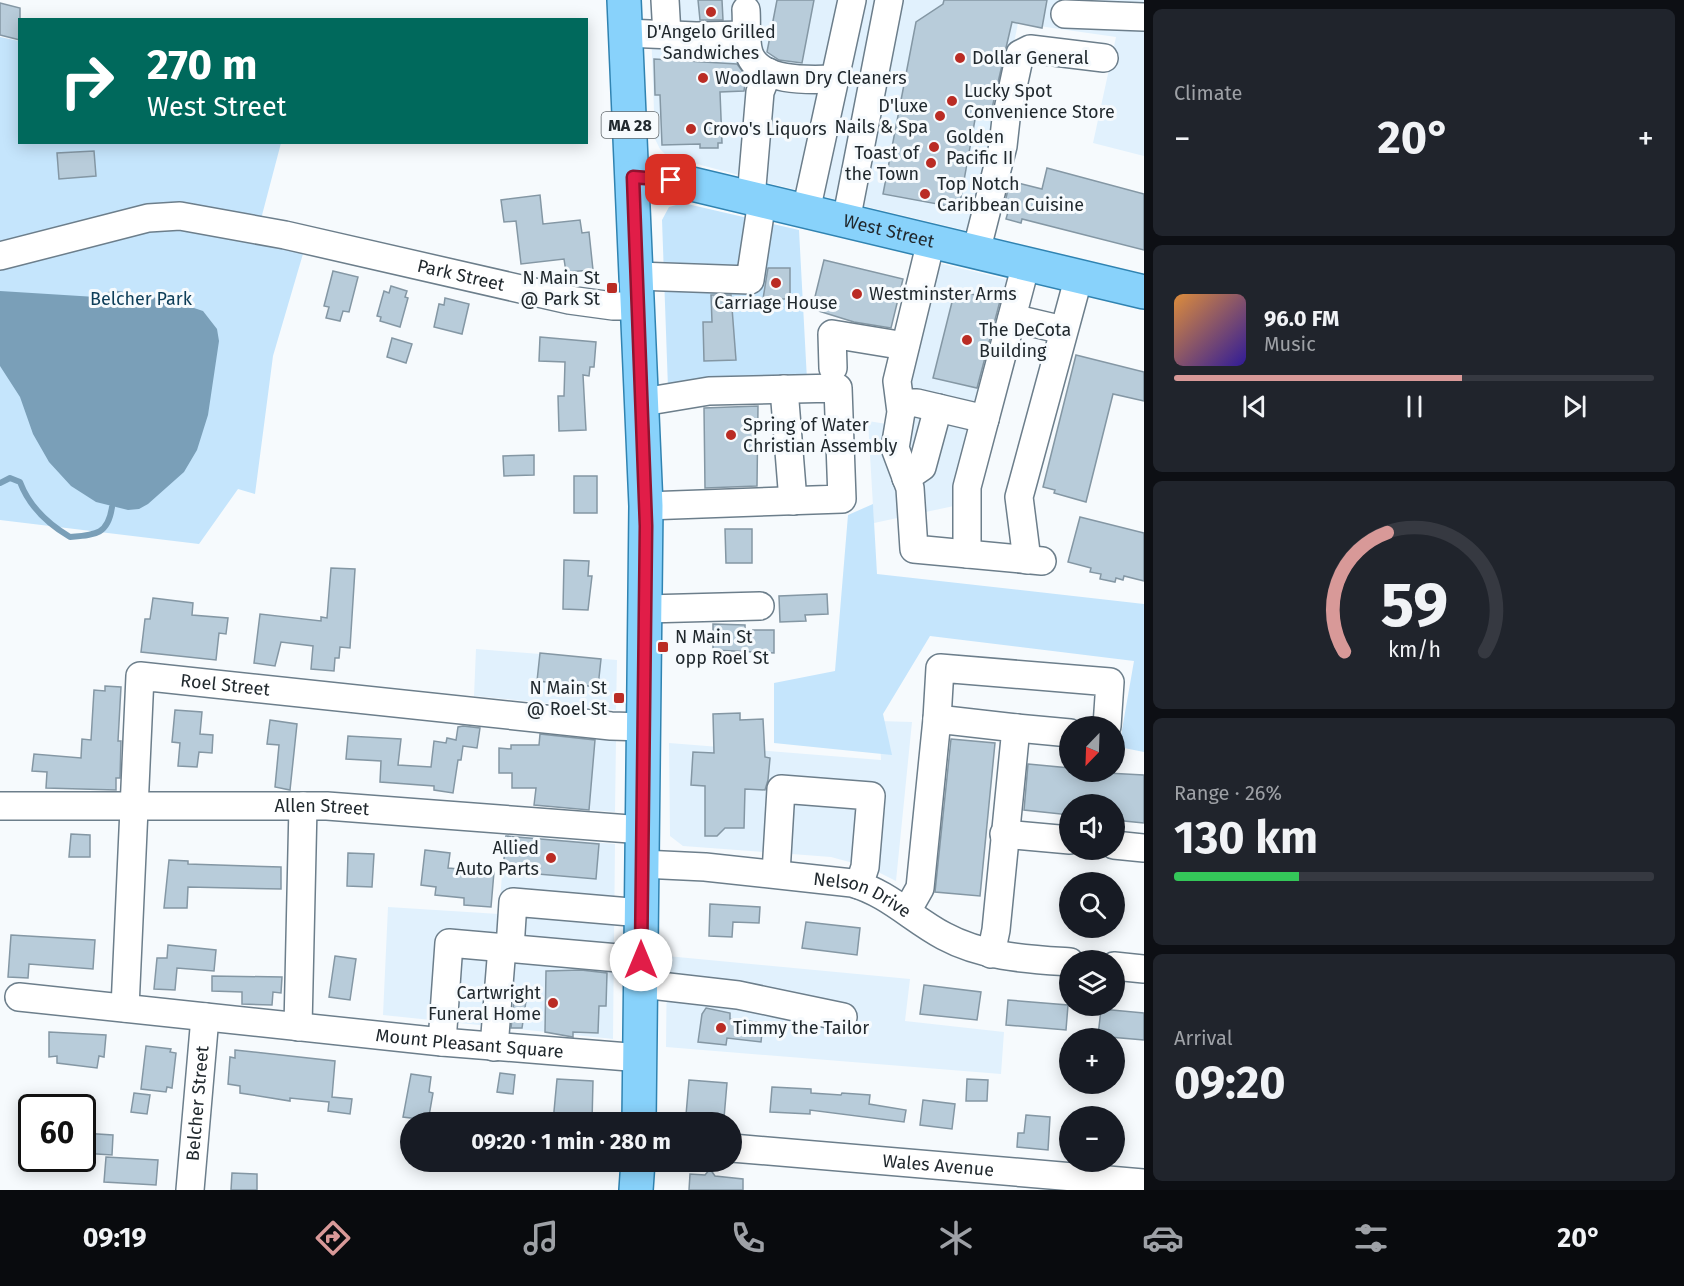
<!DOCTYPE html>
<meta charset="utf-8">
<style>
:root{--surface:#171b24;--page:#20242c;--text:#f1f3f6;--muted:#9ea1a6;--line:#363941;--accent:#d89998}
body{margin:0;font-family:"Fira Sans",sans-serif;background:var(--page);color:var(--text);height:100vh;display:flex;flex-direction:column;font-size:22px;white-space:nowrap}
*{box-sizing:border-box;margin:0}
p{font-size:20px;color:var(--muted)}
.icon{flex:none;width:33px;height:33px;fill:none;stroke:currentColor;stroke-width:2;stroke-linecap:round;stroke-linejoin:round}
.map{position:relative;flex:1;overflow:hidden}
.sheet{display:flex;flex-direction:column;gap:9px;padding:9px;background:#0d0f14;width:540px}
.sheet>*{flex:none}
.banner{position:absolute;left:18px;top:18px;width:570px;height:126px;border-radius:0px;box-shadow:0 3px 15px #0003;background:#00695c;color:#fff;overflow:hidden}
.needle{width:39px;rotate:203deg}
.buttons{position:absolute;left:1059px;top:716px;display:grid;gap:12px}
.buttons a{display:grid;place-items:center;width:66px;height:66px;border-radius:50%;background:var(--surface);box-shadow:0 3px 15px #0003;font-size:30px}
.speed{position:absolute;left:18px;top:1094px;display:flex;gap:12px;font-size:30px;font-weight:700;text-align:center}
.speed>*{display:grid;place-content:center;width:78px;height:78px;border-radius:50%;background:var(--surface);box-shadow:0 3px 15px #0003;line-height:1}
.speed .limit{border:3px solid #111;border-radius:9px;background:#fff;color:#111}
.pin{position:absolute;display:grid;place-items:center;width:51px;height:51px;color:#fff;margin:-26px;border-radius:12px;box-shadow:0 3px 9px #0006}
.me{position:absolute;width:66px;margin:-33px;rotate:0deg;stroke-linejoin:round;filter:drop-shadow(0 0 4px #0008)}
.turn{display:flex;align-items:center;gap:21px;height:126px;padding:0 30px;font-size:27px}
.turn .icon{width:78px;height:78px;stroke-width:2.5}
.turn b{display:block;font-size:42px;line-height:51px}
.big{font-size:45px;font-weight:700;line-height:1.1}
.sheet .tile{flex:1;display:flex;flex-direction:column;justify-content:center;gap:9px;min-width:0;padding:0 21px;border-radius:9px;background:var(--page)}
.sheet .dial{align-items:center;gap:0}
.dial svg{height:156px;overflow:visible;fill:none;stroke:var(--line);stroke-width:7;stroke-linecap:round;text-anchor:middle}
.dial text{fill:var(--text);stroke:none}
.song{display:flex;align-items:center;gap:18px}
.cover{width:72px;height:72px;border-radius:9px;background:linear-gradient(135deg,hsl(30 70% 55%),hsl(250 70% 35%))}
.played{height:6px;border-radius:3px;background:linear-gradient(90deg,var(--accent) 60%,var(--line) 60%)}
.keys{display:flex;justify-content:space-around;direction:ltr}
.heat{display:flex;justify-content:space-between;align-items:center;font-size:33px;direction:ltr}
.charge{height:9px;border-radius:4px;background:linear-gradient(90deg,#34c759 26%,var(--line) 0)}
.trip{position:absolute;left:400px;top:1112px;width:342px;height:60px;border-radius:30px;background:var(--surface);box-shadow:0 3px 15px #0003;font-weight:700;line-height:60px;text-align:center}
.dock{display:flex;height:96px;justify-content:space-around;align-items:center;background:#090b0e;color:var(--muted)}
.dock .icon{width:42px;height:42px}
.dock .selected{color:var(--accent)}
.dock b{font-size:27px;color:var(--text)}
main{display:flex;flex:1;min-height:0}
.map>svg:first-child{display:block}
.built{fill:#e1f1fd}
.green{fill:#c5e5fc}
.water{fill:#7a9fb8}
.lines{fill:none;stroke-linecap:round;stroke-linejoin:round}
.stream{stroke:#7a9fb8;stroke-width:6}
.building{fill:#b8ccda;stroke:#8497a4;stroke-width:1.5}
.minor-casing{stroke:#6c7e8b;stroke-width:30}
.major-casing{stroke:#3083b1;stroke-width:36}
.minor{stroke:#fff;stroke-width:27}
.major{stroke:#88d2fb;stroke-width:33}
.route-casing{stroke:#92132f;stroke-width:15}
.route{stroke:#e11d48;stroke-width:10}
.poi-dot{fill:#ba2c24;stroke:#f6fafd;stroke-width:2}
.labels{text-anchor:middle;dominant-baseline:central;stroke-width:6;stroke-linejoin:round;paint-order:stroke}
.shield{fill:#f6fafd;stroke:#61686c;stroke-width:1.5}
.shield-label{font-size:16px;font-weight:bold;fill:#21292e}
.poi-label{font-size:18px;fill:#21292e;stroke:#f6fafd;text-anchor:start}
.street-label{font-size:18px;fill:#21292e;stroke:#f6fafd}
.park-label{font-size:18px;fill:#0d3d58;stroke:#f6fafd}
</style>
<main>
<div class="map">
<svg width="1144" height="1190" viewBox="0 0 1144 1190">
<rect width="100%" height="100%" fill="#f6fafd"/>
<!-- built -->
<path class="built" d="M650 0H1144V156L1093 143 1116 37 1018 23 999 118 972 232 772 184 667 156 660 149 655 139Z
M926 260 1009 280 968 503 874 523 868 421 893 425Z
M476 649 617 660 616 710 474 696Z
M879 721 912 722 896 881 868 867 831 857 683 846 670 836 669 743 881 760Z
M541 732 616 739 615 812 534 805Z
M505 835 615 844 613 1039 383 1015 388 907 499 914Z
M667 956 910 979 905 1021 1004 1032 1001 1074 666 1047Z"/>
<!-- green -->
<path class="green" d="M0 37 19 41 20 142 281 143 261 219 305 247 273 356 255 494 238 489 199 544 0 520Z
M683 203 799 230 807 380 668 388 662 220 669 207Z
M873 504 877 574 1144 604V752L1119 747 1134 661 930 636 883 714 892 755 774 743V683L835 671 848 515Z"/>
<!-- water -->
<path class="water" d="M113 290 173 301 203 311 217 329 219 341 208 415 197 450 184 472 148 504 139 509 128 510 96 502 71 486 49 462 33 434 20 397 0 366V291L96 297Z"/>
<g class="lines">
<!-- stream -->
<path class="stream" d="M0 483 10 478 20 482C29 506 48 524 70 537 95 535 108 535 112 507"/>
</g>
<!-- building -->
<path class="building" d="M698 0H722L723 20H700Z
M777 0H814L802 63 779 60 767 52Z
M944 0H1047L1042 28 1012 22 990 117 976 114 959 208 883 194 916 22 943 4Z
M0 3 20 8V40L0 35Z
M654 59 737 64 746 76 744 91 720 92 722 143H718V148H700V144L662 145 660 95H655Z
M94 151 96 176 59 179 57 153Z
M1047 168 1144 194V250L1022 219 1021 223 1006 219 1008 212 1003 211 1010 181 1042 189Z
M540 195 543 224 580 220 582 233 589 232 593 270 566 272 564 259 521 264 516 221 504 222 501 200Z
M824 260 903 279 891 328 854 322 812 309Z
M768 268H790V299H763Z
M333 271 358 277 349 312 343 311 340 321 326 318 329 307 324 306Z
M391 286 407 291 405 297 408 298 400 327 380 321 381 317 377 316 384 291 389 293Z
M955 290 1000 301 977 388 933 378Z
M711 295H731L736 360 704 361 703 322H712Z
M445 298 469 304 462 334 434 327 439 304 444 305Z
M540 337 596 342 594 367H590L589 376 583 375 586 430 559 431 558 396H564L565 362 539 361Z
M392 338 412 344 406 363 387 357Z
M1076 355 1144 372V401L1113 394 1086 502 1054 493 1055 490 1043 487Z
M758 406 757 486 705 488 704 408Z
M534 455V475L504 476 503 456Z
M574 476H597V513H574Z
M1080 517 1144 533V581L1124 576 1123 580 1116 578 1115 582 1100 579 1101 574 1090 572 1091 568 1068 562Z
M725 529H752V563H726Z
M564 560 589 561 588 576H592L588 610 563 609Z
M331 568 355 569 350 648 340 647 339 658H335L334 671 311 669 313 646 281 642 275 666 254 663 260 614 321 621V617L327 618Z
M827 594 828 614 805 615 806 621 780 622 779 596Z
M153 598 193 603 192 615 228 618 226 634 219 633 216 660 141 652 145 619H150Z
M713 624 745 625V630H774V653L713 650Z
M540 653 601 659 598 687 537 681Z
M105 686 121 687 118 741H121L120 778H116V790L46 788 47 772 32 771 34 754 81 758 82 739 91 740 94 690 105 691Z
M175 710 202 712 200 734 213 735 212 753 199 752 197 767 178 766 180 743 172 742Z
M740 713V720L763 719 765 757 770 758 768 780 765 790 745 789 744 828H725L717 836H705V786L691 785 693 752 714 753 713 714Z
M270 720 297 724 290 790 275 787 279 745 267 744Z
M463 726 480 728 477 748 463 746 461 760H458L453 793 434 790V786L380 782 381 761 346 759 348 736 401 739 398 765 431 767 434 741 446 743 447 738 456 740 458 727Z
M540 734 595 740 589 810 534 805 536 788H512V773H499V748L511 749V745H539Z
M951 739 995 743 980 896 935 892Z
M1028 764 1070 768V771L1144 775V823L1114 820V804H1070V815L1024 810Z
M71 834 90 835V857H69Z
M506 836 599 844 596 879 503 871Z
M425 850 450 853 448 868 494 872 491 907 464 905V898L435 895 436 887 421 885Z
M348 853 374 854 372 887 347 886Z
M169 860 188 861V864L281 867V889L188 887 187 908H164Z
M710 904 760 907 759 923 733 922 732 937 709 936Z
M806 922 860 928 857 955 802 948Z
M11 935 95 940 93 969 29 964 28 978 8 977Z
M168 945 216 950 214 971 177 968 175 990 154 989 157 958H167Z
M335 956 356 959 350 1000 329 997Z
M581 970 607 973 606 1006H599L598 1033 573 1032V1037L545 1032 546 971Z
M212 976 282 977 281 993 273 992 272 1005 242 1004V992L212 991Z
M924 985 981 992 977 1020 920 1014Z
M1008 1000 1068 1005 1066 1030 1006 1025Z
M514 1001H526L522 1028H511Z
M706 1008 730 1013V1019L763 1023 761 1042 727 1038 726 1045 698 1042 702 1014Z
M1101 1009 1144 1013V1040L1098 1036Z
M49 1032 106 1035 104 1057 99 1056 97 1068 57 1063V1056L49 1057Z
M146 1046 171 1049 170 1052 176 1053 172 1088 167 1087 166 1092 141 1089Z
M235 1050 335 1061 332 1097 352 1099 350 1114 328 1111 329 1102 290 1098V1101L240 1093V1086L228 1084 230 1057 235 1058Z
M500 1073 515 1075 513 1094 497 1092Z
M411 1074 431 1077 429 1092 433 1093 429 1116 426 1115V1120L403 1117Z
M557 1079 593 1081 592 1122H553Z
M967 1079 988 1080 987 1101H966Z
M689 1080 727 1083 724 1118 686 1115Z
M772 1087 811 1089V1093L841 1095 842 1093 870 1095 869 1104 906 1110 904 1122 810 1110V1114L770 1112Z
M134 1093 150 1095 147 1114 131 1112Z
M923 1100 955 1104 952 1129 920 1125Z
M1026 1115 1050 1117 1048 1150 1017 1147 1018 1133H1024Z
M82 1133 113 1135 112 1155 82 1153Z
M106 1157 158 1160 156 1185 104 1182Z
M710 1169 715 1176 743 1179V1190H689L690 1174 705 1175Z
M232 1173 257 1174V1190H231Z"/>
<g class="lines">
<defs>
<g id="minor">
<path d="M665 0 667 35"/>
<path d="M746 10C747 23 745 40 749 53 759 83 810 80 835 79"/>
<path d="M1065 14 1144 17"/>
<path d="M626 33 696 36 747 35"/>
<path d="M751 198 760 92 768 72"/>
<path d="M806 211 852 0"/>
<path d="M846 221 889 0"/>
<path d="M931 241 897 381 901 412 895 448 910 488 914 549 1042 561"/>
<path d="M976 252 1003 146 1006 119 1020 54 1030 49 1104 58"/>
<path id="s1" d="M0 256 148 218 180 216 285 235 569 300 613 306H639"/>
<path d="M637 276 750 280 762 201"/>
<path d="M1012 318 1063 330"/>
<path d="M833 368 832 334 905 346"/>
<path d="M784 389 793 501"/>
<path d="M643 402 709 391 838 388 842 499 646 506"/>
<path d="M901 403H917L985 419"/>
<path d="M906 478 922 467 938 408"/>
<path d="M967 554V487L1026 264"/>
<path d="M1027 560 1019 497 1079 276"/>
<path d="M646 609 760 606"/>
<path d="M937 719 940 668 1110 682 1107 726"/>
<path d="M1016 728 1070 733"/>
<path id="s2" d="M0 806H327L643 830"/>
<path d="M1004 834 1070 840"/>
<path d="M1114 845 1144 848"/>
<path id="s3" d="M642 864 705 867 852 883C888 893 912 919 944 936 983 957 1026 959 1070 962"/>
<path d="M776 873 781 789 871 796 865 867 859 885"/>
<path d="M907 911 920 888 937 719 1016 728 996 930 991 954"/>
<path d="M510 948 513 902 642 913"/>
<path d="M1114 966 1144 969"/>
<path d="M642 984 738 995 843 1017"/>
<path id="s4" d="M19 997 442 1042 641 1058"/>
<path id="s5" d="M125 1008 140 676 611 726 644 727"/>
<path d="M298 1027 303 806"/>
<path d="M442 1042 449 943 641 960"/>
<path d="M494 1047 502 947"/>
<path id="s6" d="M732 1148 1144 1183"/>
<path id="s7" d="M190 1190 205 1017"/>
</g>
<g id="major">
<path d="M624 0 646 506 639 1122"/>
<path id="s8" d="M633 177 671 179 1144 292"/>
<path d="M636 1190 638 1161"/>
</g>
</defs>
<!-- minor casing -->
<use href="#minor" class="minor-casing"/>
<!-- major casing -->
<use href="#major" class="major-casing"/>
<!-- minor -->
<use href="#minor" class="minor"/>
<!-- major -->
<use href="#major" class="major"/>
</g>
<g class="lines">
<defs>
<path id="route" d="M641 960 646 526 633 177 671 180"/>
</defs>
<!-- route casing -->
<use href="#route" class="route-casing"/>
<!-- route -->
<use href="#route" class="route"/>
</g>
<!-- markers -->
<g class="poi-dot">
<circle cx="711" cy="12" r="6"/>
<circle cx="960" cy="58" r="6"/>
<circle cx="703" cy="78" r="6"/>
<circle cx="952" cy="101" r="6"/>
<circle cx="940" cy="116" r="6"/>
<circle cx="691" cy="129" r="6"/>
<circle cx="934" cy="147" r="6"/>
<circle cx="931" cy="163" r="6"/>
<circle cx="925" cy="194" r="6"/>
<circle cx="776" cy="283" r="6"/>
<rect x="606" y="282" width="12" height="12" rx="3"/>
<circle cx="857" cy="294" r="6"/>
<circle cx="967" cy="340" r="6"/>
<circle cx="731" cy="435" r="6"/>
<rect x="657" y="641" width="12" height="12" rx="3"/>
<rect x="613" y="692" width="12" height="12" rx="3"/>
<circle cx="551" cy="858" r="6"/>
<circle cx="553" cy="1003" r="6"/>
<circle cx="721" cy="1028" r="6"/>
</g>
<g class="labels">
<!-- shield labels -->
<rect class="shield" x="601.5" y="112" width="57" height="26" rx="4.5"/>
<g class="shield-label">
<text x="630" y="125">MA 28</text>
</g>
<!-- poi labels -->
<g class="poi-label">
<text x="711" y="32" text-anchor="middle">D'Angelo Grilled<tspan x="711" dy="21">Sandwiches</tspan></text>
<text x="972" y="58">Dollar General</text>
<text x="715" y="78">Woodlawn Dry Cleaners</text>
<text x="964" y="91">Lucky Spot<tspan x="964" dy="21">Convenience Store</tspan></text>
<text x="928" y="106" text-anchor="end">D'luxe<tspan x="928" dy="21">Nails &amp; Spa</tspan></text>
<text x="703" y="129">Crovo's Liquors</text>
<text x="946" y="137">Golden<tspan x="946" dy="21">Pacific II</tspan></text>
<text x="919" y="153" text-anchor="end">Toast of<tspan x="919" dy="21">the Town</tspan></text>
<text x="937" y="184">Top Notch<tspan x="937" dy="21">Caribbean Cuisine</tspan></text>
<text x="600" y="278" text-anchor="end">N Main St<tspan x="600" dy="21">@ Park St</tspan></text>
<text x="869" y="294">Westminster Arms</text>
<text x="776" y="303" text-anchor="middle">Carriage House</text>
<text x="979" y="330">The DeCota<tspan x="979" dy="21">Building</tspan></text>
<text x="743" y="425">Spring of Water<tspan x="743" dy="21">Christian Assembly</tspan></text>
<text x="675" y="637">N Main St<tspan x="675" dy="21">opp Roel St</tspan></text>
<text x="607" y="688" text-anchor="end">N Main St<tspan x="607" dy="21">@ Roel St</tspan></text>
<text x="539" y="848" text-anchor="end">Allied<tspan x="539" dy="21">Auto Parts</tspan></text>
<text x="541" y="993" text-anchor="end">Cartwright<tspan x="541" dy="21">Funeral Home</tspan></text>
<text x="733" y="1028">Timmy the Tailor</text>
</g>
<!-- street labels -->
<g class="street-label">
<text stroke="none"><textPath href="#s8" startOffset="262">West Street</textPath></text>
<text stroke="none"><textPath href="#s1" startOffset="472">Park Street</textPath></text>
<text stroke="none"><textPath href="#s5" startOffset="418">Roel Street</textPath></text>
<text stroke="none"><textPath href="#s2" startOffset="322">Allen Street</textPath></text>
<text stroke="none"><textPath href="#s3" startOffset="224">Nelson Drive</textPath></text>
<text stroke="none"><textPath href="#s4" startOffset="453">Mount Pleasant Square</textPath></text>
<text stroke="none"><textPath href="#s7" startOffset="87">Belcher Street</textPath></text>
<text stroke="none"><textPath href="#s6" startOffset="207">Wales Avenue</textPath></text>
</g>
<!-- park labels -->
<g class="park-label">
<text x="141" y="299">Belcher Park</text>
</g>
</g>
</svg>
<div class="buttons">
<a><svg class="needle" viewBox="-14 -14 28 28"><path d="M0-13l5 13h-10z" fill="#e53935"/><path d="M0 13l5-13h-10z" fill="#9ea1a6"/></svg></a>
<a><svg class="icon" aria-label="sound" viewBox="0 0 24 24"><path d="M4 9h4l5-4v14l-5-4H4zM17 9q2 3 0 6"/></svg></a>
<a><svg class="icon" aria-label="search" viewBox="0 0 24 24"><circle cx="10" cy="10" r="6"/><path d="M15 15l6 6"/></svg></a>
<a><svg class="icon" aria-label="layers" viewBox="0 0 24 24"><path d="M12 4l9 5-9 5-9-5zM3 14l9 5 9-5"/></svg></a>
<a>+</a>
<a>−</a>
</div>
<div class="speed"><div class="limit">60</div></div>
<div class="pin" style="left:671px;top:180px;background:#d93025"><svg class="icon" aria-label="arrive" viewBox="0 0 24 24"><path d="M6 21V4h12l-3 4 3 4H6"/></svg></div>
<svg class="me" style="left:641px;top:960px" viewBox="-20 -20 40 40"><circle r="19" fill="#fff"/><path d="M0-13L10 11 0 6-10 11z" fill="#e11d48"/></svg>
<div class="trip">09:20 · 1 min · 280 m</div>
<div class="banner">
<div class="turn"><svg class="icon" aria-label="right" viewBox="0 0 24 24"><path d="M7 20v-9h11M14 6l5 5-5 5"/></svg><div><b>270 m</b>West Street</div></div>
</div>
</div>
<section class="sheet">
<div class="tile"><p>Climate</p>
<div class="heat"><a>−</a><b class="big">20°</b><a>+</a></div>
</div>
<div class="tile">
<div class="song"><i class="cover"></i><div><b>96.0 FM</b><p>Music</p></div></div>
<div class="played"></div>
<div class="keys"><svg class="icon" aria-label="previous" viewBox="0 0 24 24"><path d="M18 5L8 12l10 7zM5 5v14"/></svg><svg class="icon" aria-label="pause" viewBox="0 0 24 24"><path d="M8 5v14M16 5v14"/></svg><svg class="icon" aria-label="next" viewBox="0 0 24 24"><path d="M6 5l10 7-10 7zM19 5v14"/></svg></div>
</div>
<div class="tile dial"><svg viewBox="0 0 100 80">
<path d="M14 69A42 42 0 1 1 86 69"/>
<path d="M14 69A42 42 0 0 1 36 8" stroke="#d89998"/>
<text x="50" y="56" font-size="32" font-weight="700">59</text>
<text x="50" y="72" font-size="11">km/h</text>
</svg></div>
<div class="tile"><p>Range · 26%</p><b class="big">130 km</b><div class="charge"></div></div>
<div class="tile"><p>Arrival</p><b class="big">09:20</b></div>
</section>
</main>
<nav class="dock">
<b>09:19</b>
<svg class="icon selected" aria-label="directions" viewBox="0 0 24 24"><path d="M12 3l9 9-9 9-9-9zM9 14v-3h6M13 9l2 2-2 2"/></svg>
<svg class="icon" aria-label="music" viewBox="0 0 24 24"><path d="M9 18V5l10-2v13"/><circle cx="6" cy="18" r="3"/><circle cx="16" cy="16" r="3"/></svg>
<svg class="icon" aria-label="phone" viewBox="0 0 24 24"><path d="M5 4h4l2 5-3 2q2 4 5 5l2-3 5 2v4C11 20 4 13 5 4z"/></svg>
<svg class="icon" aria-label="climate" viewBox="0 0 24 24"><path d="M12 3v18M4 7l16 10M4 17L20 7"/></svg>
<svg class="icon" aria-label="car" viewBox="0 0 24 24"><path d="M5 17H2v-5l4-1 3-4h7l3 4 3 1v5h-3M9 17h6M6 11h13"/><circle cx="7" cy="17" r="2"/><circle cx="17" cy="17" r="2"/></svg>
<svg class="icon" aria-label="filters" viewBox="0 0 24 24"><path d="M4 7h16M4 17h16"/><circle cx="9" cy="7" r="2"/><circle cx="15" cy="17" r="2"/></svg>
<b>20°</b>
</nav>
